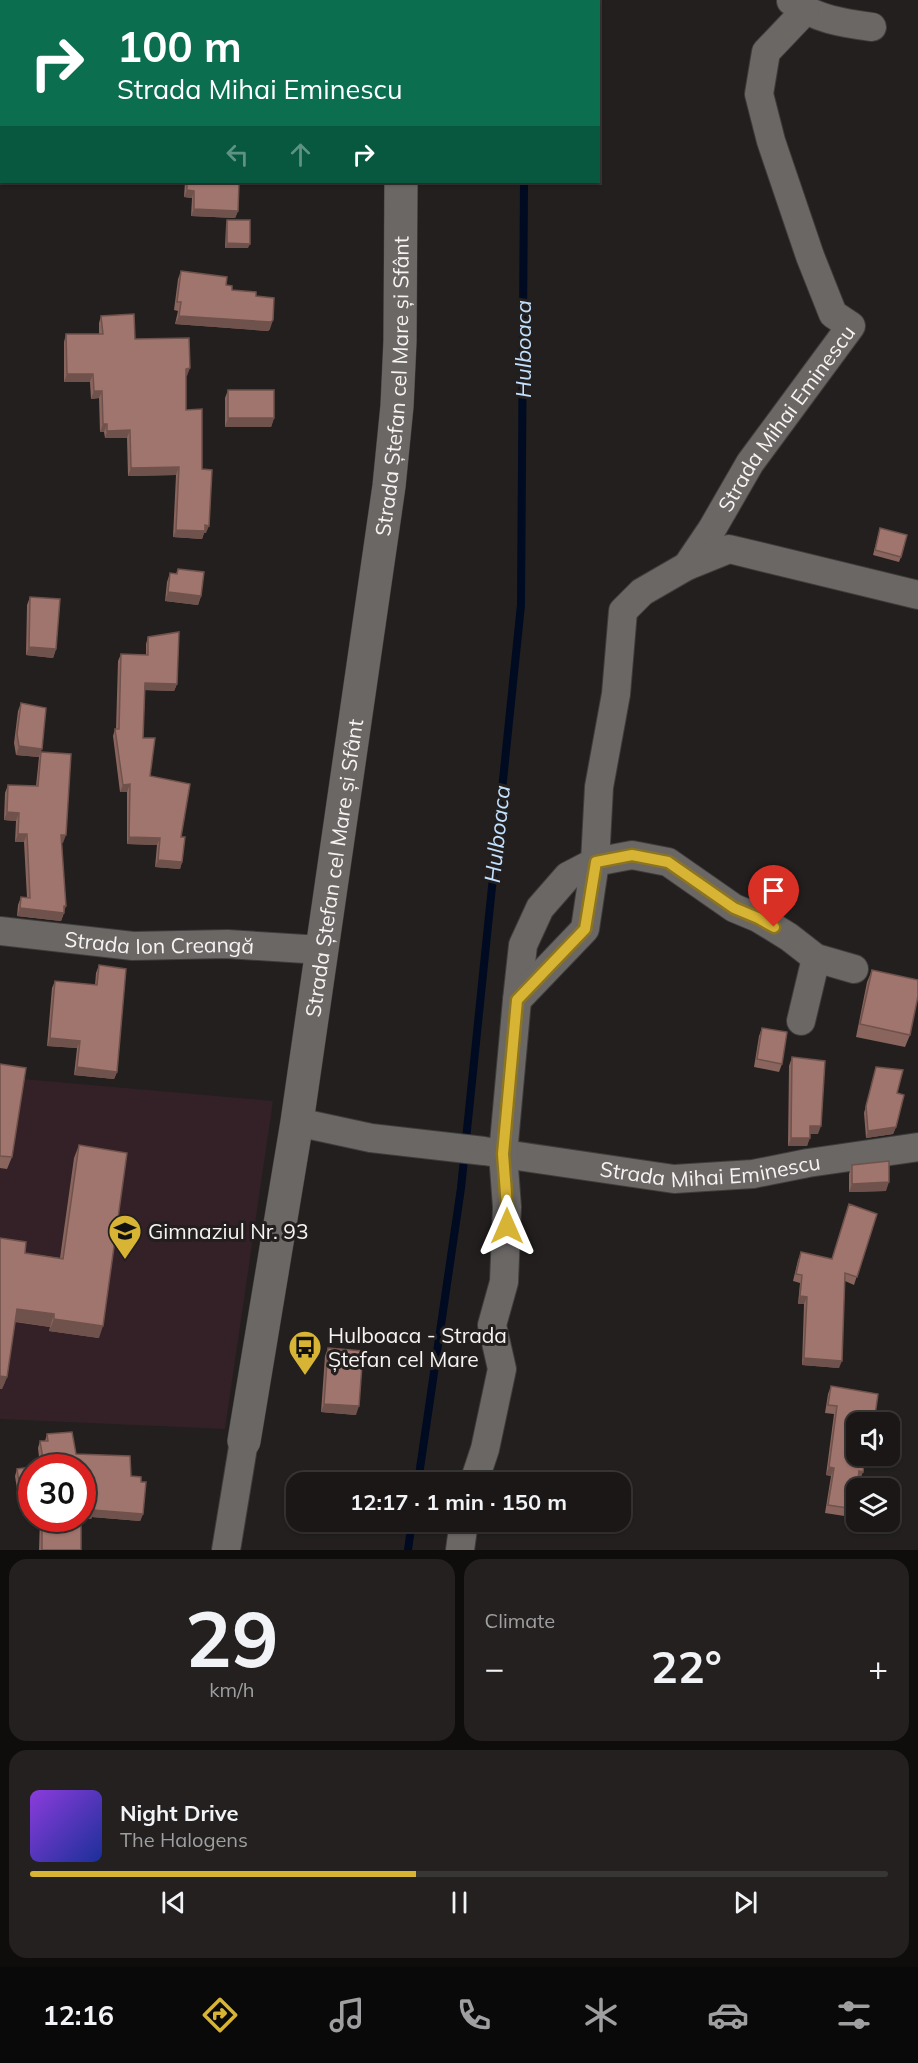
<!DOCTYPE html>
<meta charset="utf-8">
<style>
:root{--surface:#1a1716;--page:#23201f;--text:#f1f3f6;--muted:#9f9fa1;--line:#383635;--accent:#d8b434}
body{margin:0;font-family:Mulish,sans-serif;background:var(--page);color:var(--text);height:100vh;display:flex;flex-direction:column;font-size:22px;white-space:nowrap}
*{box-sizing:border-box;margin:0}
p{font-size:20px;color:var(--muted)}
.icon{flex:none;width:33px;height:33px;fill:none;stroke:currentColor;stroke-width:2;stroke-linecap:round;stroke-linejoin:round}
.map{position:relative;height:1550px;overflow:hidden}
.panel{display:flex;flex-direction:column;gap:9px;padding:9px;background:#0e0d0c;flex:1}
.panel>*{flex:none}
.banner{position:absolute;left:0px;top:0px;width:600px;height:183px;box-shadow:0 2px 4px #0004,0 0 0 2px var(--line);background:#0b6e4f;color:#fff;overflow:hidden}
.tools{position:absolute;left:846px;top:1412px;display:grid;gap:12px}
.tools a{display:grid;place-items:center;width:54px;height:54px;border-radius:12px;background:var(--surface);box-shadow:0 2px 4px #0004,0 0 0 2px var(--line);font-size:30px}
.speed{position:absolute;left:18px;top:1454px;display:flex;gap:12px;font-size:30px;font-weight:700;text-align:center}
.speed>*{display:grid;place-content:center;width:78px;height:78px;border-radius:50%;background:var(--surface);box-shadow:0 2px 4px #0004,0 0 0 2px var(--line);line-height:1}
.speed .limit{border:9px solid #d22;background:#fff;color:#111}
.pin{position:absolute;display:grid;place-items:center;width:51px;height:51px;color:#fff;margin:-62px -26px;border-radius:50% 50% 50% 0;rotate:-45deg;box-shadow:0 0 6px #0007}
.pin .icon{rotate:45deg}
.me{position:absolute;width:66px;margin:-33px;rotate:0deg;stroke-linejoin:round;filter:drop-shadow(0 0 4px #0008)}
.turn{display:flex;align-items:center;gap:21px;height:126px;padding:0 18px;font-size:27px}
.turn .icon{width:78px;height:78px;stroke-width:2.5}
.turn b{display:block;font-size:42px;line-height:51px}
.lanes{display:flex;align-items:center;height:57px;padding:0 18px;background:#0003;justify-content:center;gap:30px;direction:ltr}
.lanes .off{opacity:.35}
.big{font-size:45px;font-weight:700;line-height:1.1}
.panel .tile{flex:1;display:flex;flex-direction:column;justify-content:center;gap:9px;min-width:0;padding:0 21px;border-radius:18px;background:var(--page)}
.panel .dial{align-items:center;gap:0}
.dial b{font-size:78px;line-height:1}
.song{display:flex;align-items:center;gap:18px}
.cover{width:72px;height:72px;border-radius:9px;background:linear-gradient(135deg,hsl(270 70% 55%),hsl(230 70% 35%))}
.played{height:6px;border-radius:3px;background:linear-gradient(90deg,var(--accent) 45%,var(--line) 45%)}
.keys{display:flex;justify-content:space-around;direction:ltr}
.heat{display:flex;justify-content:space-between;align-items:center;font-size:33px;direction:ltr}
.panel .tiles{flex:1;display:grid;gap:9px;grid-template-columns:1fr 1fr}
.tile:last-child{grid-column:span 2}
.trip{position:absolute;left:286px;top:1472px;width:345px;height:60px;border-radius:18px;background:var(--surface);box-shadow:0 2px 4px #0004,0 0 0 2px var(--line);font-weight:700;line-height:60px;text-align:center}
.menu{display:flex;height:96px;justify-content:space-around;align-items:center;background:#0a0909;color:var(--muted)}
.menu .icon{width:42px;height:42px}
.menu .on{color:var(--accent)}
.menu b{font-size:27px;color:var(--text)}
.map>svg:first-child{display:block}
.education{fill:#332127}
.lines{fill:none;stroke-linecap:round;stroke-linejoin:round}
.stream{stroke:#000a20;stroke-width:8}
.minor-casing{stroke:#3f3d3c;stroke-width:30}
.tertiary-casing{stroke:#3f3d3c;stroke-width:34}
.minor{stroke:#6a6765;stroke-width:28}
.tertiary{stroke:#6a6765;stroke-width:33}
.wall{fill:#8a655e}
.shaded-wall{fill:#70524c}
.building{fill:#a0756d;stroke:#70524c;stroke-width:1.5}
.route-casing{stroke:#8c7522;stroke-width:15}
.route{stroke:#d8b434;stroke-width:10}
.labels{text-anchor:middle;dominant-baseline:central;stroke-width:6;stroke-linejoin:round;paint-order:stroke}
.street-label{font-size:21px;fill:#f6f4f3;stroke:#221f1e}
.poi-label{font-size:21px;fill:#f6f4f3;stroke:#221f1e;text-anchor:start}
.water-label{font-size:22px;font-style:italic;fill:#c3e1ff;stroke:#221f1e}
</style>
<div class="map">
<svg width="918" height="1550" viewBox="0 0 918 1550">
<rect width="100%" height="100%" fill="#221f1e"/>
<!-- education -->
<path class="education" d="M0 1077 273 1101 225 1429 0 1419Z"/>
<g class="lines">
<!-- stream -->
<path class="stream" d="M525 2V0
M418 1482 461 1188 521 605 524 182
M408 1550 412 1521"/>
<defs>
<g id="minor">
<path d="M791 1C816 19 842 23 872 27"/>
<path id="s1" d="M687 566 712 529 750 463 851 326 833 314 810 256 771 141 759 94 766 52 805 11"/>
<path id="s2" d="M0 931 133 946 227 944 321 950"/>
<path d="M517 1000 523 945 540 908 568 876 595 862 632 855 668 862 734 908 758 918 789 937 816 958 854 969"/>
<path d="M801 1021 816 958"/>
<path id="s3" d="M297 1122 371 1138 484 1151 674 1179 753 1174 808 1163 918 1147"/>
<path d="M474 1482 485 1449 502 1369 492 1325 504 1282 507 1207 503 1154 517 1000 585 929 595 862 599 787 616 694 623 611 642 592 687 566 729 549 918 595"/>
<path d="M226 1550 244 1441"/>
<path d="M460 1550 464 1521"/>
</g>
<g id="tertiary">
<path d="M398 0 399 2"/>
<path id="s4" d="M244 1441 297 1122 389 486 397 406 400 341 401 182"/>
</g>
</defs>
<!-- minor casing -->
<use href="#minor" class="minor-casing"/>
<!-- tertiary casing -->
<use href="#tertiary" class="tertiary-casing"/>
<!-- minor -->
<use href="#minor" class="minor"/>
<!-- tertiary -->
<use href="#tertiary" class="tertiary"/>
</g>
<!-- wall -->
<path class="wall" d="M185 182H239L238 211 235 218 191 216 192 198 184 197Z
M227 220 248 248H225L226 224Z
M181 271 226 285 232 290 256 296 270 329 268 331 175 324 178 311 174 310 178 279Z
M101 316 187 376H186V410L202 469 206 533H204L202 539 173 537 176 475 128 476 127 438H105L104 432H100L99 398 91 399 90 382H64V342L66 334H99V323Z
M228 390 274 418 271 427H225V398Z
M880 528 901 557 899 562 873 555Z
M178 569 201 596 198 605 165 601 167 582 170 573 176 574Z
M30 597 56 649 53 658 26 655 27 605Z
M148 637 177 684 174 691 145 690 143 738 150 776 181 837 182 862 180 869 155 867 157 845 127 844V792H120L113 736 115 729H116L118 661 121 654 146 655V644Z
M21 703 41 752 63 843H62L64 913 61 921 17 916 18 905 21 897 27 898 24 842H15L16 821 4 820 5 793 8 785 36 786 39 757 16 755 14 743 18 711Z
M99 965 117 1072 114 1079 74 1075 77 1048 47 1046 52 988 55 981 95 985 96 973Z
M872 970 910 1035 905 1047 856 1037 867 982Z
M762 1028 782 1064 779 1072 754 1067 759 1036Z
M792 1057 818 1134H810L807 1146H788L789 1066Z
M0 1064 12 1157 7 1169 0 1168Z
M876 1067 896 1127 893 1134 866 1138 864 1113Z
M79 1145 99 1338 49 1331 50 1327 15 1322 7 1377 2 1389 25 1253 60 1258 74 1158Z
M852 1165 886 1191 849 1192V1174Z
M877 1214 854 1285 845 1281 839 1368 802 1365 804 1304H798L800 1283 793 1281 798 1260 801 1252 831 1259Z
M328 1348 356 1415 321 1412 325 1356Z
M831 1386 856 1422 860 1480H858L854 1509 851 1517 825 1513 831 1476 826 1475 834 1414 825 1413 828 1394Z
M47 1434 76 1454 131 1476 141 1482 143 1514 140 1521 92 1517 91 1519H81V1550H39L40 1518H82L40 1466 38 1448 40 1441H45Z
M17 1469 32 1507 20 1509 15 1476Z"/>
<!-- shaded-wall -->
<path class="shaded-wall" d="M187 190 194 191 192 198 184 197Z
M194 209 238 211 235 218 191 216Z
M227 243 250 244 248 248H225Z
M179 316 273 320 270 329 268 331 175 324Z
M190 368 187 376H183L186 369Z
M67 374H93L90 382H64Z
M94 391H102L99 398 91 399Z
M228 418H274L271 427H225Z
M103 424H107L104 432H100Z
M130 430 127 438H105L107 431Z
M179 467 176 475 128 476 131 468Z
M205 525 209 526 206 533H204L202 539 173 537 176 530Z
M168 592 201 596 198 605 165 601Z
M29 647 56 649 53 658 26 655Z
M145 683 177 684 174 691 142 690Z
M19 746 42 749 39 757 16 755Z
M130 784 127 792H120L123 785Z
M7 812 19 813 16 821 4 820Z
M18 834H27L24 842H15Z
M61 835H66L63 843H58Z
M129 837 160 838 157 845 127 844Z
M158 860 182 862 180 869 155 867Z
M66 906 61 921 17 916 20 908Z
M50 1038 80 1041 77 1048 47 1046Z
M77 1067 117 1072 114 1079 74 1075Z
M810 1126H821L818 1134H807Z
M896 1127 893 1134 866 1138 868 1131Z
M791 1138H810L807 1146H788Z
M889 1182 886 1191 849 1192 852 1184Z
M800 1296 807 1297 804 1304H798Z
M17 1309 54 1314 50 1327 12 1321Z
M54 1319 103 1326 99 1338 49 1331Z
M804 1358 842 1361 839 1368 802 1365Z
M0 1376 7 1377 2 1389H0Z
M324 1404 359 1406 356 1415 321 1412Z
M829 1467 834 1468 831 1476 826 1475Z
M859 1471 863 1472 860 1480 856 1479Z
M32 1500V1507L20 1509 22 1502Z
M94 1510 143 1514 140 1521 92 1517 91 1519H79L82 1518V1512Z"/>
<!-- building -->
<path class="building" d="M187 182H239L238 211 194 209V191L187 190Z
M227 220H250V244L227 243Z
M181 271 227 277 226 285 232 286V290L256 292V296L274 298 273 320 271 322 179 316 181 302H177Z
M134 314 135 339 189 338 190 368 186 369V410L202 409V469L212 470 209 526 205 525V531L176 530 179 467 131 468 130 430 107 431V424H103L102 391H94L93 374H67L66 334H103L101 316Z
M228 390H274V418H228Z
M880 528 907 535 901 557 875 550Z
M178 569 204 572 201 596 168 592 170 573 177 574Z
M30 597 60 599 56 649 29 647Z
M179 632 177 684 145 683 143 738H155L150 776 190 784 181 837H185L182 862 158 860 160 838 129 837 130 784 123 785 115 729H119L121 654 148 655V637Z
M21 703 46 708 42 749 19 746 17 734Z
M41 752 71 754 66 835H61L66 906H64V913L20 908 21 897 30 898 27 834H18L19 813 7 812 8 785 38 786Z
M99 965 126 969 117 1072 77 1067 80 1041 50 1038 55 981 97 985Z
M872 970 918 980V996L910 1035 860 1024Z
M762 1028 787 1032 782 1064 757 1059Z
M792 1057 825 1061 821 1126H810V1138H791Z
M0 1064 26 1068 12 1157 0 1156Z
M876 1067 903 1070 897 1093 904 1095 896 1127 868 1131 866 1106Z
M79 1145 127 1153 103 1326 54 1319V1314L17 1309 7 1377 0 1376V1238L26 1242 25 1253 63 1259Z
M889 1161V1182L852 1184V1165Z
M849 1204 877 1214 857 1277 845 1273 842 1361 804 1358 807 1297 800 1296 802 1275 796 1274 801 1252 832 1259Z
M328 1348 363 1351 359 1406 324 1404Z
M831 1386 878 1394 874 1422H856V1455H865L863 1472 859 1471 854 1509 828 1505 834 1468 829 1467 837 1406 828 1405Z
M72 1432 76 1454 130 1456 131 1476 141 1477V1482H146L143 1514 94 1510V1512H82V1467H32L44 1465 40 1441H48L47 1434Z
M32 1467V1500L22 1502 17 1469Z
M42 1518H81V1550H42Z"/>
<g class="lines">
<defs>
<path id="route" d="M507 1226V1207L503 1154 517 1000 585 929 596 862 632 855 668 862 734 908 758 918 774 927"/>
</defs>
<!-- route casing -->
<use href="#route" class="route-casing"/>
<!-- route -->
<use href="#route" class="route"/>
</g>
<!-- icons -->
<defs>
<symbol id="school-pin" viewBox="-11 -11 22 30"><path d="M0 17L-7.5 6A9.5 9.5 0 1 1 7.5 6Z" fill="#d8b434" stroke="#221f1e"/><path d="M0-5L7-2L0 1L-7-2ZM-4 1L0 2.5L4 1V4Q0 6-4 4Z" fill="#111"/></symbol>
<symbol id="bus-pin" viewBox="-11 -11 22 30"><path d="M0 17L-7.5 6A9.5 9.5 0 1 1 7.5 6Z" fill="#d8b434" stroke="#221f1e"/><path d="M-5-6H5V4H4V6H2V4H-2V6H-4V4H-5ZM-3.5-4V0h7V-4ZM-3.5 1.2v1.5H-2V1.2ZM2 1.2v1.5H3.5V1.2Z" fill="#111"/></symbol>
</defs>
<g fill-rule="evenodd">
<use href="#school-pin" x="106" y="1212" width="38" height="52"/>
<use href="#bus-pin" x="286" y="1328" width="38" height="52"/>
</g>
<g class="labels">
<!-- street labels -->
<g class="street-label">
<text stroke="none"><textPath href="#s4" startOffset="1066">Strada Ștefan cel Mare și Sfânt</textPath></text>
<text stroke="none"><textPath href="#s1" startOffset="178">Strada Mihai Eminescu</textPath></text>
<text stroke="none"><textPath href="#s4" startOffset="580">Strada Ștefan cel Mare și Sfânt</textPath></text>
<text stroke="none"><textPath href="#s2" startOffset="160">Strada Ion Creangă</textPath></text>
<text stroke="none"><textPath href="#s3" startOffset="418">Strada Mihai Eminescu</textPath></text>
</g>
<!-- poi labels -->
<g class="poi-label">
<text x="148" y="1231">Gimnaziul Nr. 93</text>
<text x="328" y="1335">Hulboaca - Strada<tspan x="328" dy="24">Ștefan cel Mare</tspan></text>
</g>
<!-- water labels -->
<g class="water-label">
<text transform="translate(523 349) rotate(-90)">Hulboaca</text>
<text transform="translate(497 834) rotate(-84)">Hulboaca</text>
</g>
</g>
</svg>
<div class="tools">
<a><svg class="icon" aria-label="sound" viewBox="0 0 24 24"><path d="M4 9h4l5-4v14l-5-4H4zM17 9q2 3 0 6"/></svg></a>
<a><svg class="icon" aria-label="layers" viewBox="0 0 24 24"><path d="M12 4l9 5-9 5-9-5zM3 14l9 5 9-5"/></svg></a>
</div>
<div class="speed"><div class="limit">30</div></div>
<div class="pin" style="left:774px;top:927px;background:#d93025"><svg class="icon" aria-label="arrive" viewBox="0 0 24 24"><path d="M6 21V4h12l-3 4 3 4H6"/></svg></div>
<svg class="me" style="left:507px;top:1226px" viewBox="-20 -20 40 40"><path d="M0-17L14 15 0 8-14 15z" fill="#d8b434" stroke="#fff" stroke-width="4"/></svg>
<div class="trip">12:17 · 1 min · 150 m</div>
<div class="banner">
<div class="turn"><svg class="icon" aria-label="right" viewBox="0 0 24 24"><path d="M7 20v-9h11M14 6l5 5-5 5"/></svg><div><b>100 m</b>Strada Mihai Eminescu</div></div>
<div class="lanes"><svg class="icon off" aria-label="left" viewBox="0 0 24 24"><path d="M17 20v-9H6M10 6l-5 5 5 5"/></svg><svg class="icon off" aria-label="ahead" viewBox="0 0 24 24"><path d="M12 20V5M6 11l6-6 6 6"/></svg><svg class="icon" aria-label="right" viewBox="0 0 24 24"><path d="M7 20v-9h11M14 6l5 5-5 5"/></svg></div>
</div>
</div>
<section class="panel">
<div class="tiles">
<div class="tile dial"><b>29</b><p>km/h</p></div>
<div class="tile"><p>Climate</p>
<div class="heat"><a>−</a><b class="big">22°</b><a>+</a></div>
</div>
<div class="tile">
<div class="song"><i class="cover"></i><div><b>Night Drive</b><p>The Halogens</p></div></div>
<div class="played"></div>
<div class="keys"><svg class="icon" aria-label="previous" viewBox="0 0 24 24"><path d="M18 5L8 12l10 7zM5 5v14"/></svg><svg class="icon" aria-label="pause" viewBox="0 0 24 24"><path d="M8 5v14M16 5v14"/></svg><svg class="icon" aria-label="next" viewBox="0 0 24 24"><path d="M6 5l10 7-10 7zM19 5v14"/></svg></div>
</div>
</div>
</section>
<nav class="menu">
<b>12:16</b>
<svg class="icon on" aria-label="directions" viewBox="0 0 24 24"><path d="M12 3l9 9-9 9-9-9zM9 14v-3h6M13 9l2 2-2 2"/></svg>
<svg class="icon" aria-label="music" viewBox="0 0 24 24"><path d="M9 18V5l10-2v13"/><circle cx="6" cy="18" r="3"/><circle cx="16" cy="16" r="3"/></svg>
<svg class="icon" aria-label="phone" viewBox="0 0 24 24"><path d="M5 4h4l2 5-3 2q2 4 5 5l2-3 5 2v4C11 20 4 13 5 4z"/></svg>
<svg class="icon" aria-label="climate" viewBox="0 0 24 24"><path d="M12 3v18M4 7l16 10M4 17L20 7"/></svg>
<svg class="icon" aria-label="car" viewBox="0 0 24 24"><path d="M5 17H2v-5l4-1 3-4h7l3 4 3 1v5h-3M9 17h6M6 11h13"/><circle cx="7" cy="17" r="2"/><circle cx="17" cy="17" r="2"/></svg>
<svg class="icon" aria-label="filters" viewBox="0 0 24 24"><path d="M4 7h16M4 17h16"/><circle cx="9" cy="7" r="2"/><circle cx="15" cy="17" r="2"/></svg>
</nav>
